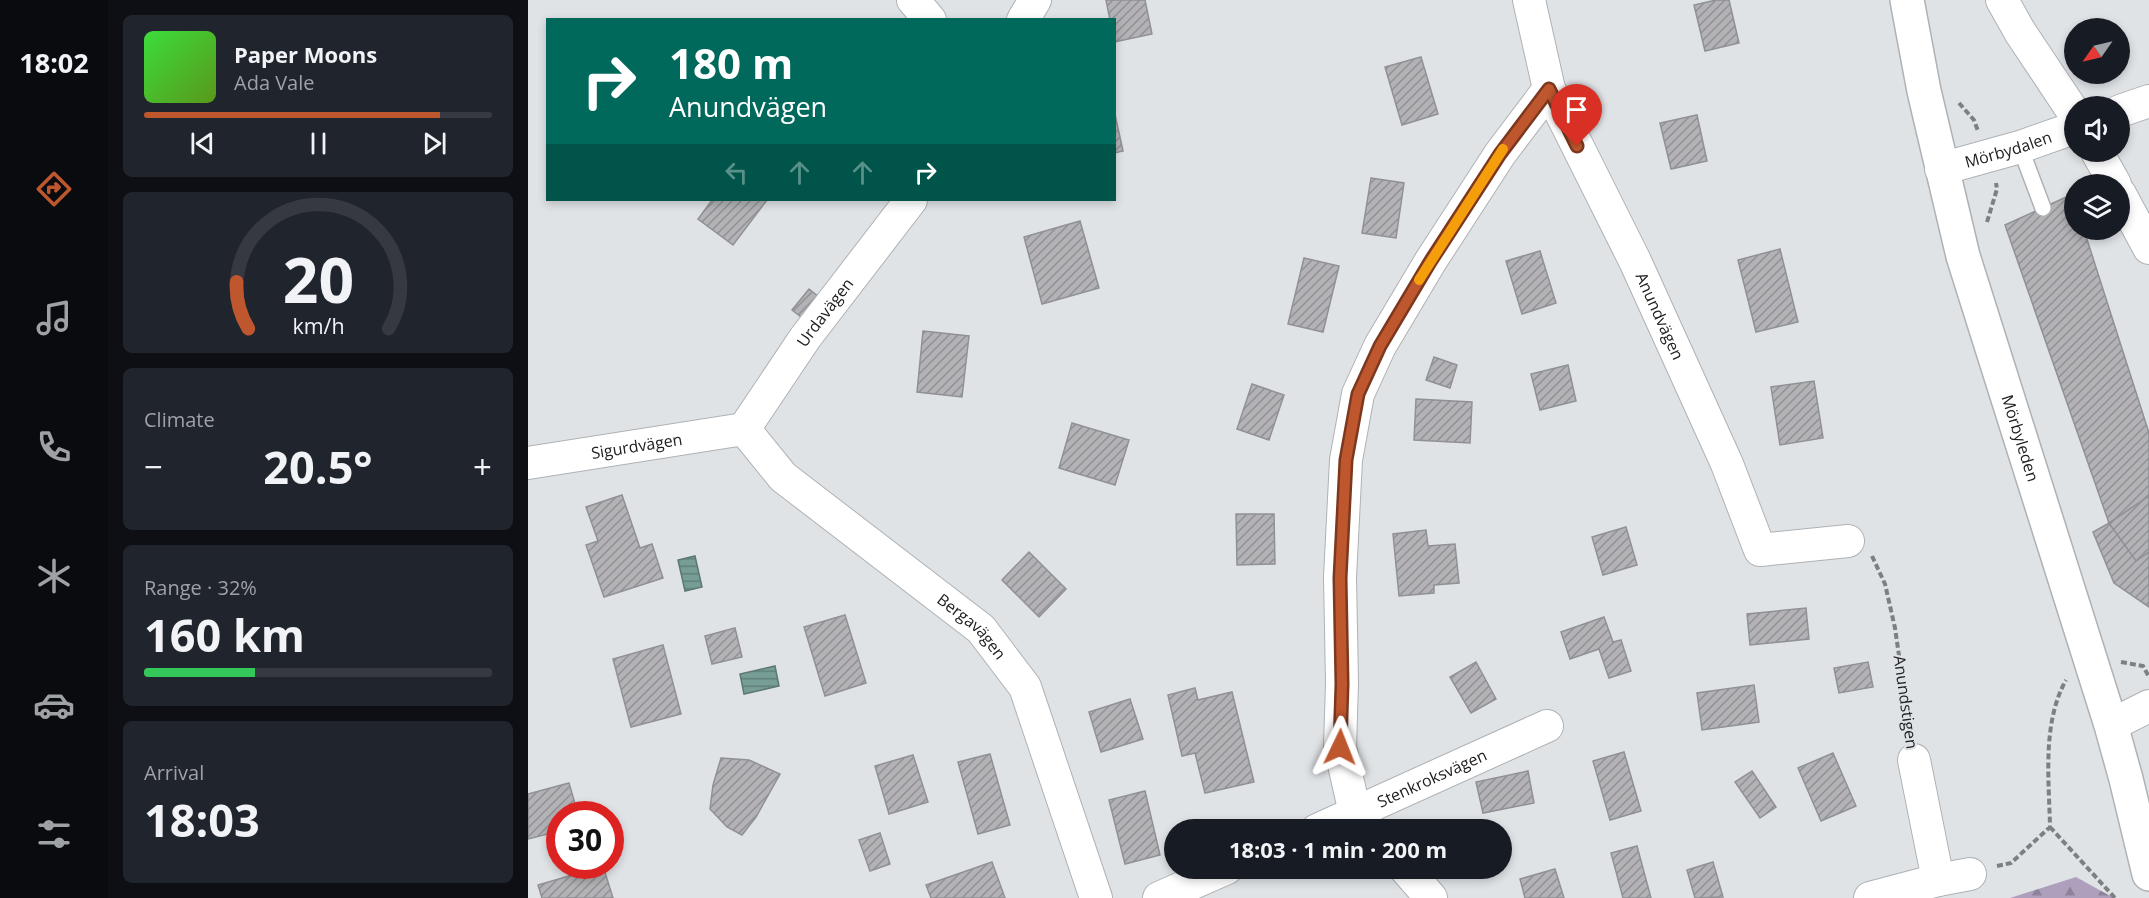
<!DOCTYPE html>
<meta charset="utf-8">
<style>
:root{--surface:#171b24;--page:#20242c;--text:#f1f3f6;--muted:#9ea1a6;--line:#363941;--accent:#be562e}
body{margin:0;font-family:"Open Sans",sans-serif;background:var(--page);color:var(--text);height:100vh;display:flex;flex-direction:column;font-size:22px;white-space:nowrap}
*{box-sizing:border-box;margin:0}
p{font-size:20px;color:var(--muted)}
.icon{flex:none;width:33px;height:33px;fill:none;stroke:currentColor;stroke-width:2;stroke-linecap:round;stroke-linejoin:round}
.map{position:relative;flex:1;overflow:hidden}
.sheet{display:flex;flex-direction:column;gap:15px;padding:15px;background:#0d0f14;width:420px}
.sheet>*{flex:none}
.banner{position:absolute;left:18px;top:18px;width:570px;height:183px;border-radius:0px;box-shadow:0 3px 9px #0003;background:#00695c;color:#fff;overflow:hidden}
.needle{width:39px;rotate:236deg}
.buttons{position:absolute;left:1536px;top:18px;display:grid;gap:12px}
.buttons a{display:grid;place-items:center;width:66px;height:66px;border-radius:50%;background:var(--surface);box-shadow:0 3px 9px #0003;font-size:30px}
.speed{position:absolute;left:18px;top:801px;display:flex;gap:12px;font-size:30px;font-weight:700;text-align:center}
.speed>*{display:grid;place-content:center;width:78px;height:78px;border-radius:50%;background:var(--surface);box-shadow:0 3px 9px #0003;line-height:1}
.speed .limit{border:9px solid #d22;background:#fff;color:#111}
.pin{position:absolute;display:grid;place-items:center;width:51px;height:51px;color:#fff;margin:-62px -26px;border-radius:50% 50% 50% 0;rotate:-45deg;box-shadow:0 0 6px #0007}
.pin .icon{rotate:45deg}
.me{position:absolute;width:66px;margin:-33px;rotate:2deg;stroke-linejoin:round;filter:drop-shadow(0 0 4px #0008)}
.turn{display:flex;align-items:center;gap:21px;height:126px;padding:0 24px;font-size:27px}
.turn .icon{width:78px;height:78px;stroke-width:2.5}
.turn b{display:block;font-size:42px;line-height:51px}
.lanes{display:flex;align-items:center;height:57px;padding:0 24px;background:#0003;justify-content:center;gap:30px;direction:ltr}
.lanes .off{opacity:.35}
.big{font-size:45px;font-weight:700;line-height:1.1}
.sheet .card{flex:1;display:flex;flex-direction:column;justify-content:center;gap:9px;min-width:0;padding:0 21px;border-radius:9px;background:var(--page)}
.sheet .dial{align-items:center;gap:0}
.dial svg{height:156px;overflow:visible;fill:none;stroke:var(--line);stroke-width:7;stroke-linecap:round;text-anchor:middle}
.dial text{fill:var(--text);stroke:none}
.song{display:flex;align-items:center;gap:18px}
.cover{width:72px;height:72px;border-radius:9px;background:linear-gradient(135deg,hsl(120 70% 55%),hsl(90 70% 35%))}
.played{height:6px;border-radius:3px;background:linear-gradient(90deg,var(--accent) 85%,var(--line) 85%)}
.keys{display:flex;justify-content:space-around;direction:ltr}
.heat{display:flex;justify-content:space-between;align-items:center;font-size:33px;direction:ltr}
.charge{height:9px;border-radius:4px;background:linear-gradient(90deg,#34c759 32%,var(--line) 0)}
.trip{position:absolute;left:636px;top:819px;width:348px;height:60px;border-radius:30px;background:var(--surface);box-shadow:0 3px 9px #0003;font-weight:700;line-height:60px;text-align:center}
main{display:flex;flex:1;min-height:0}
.tab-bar{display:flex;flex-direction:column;width:108px;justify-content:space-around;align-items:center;background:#090b0e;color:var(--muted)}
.tab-bar .icon{width:42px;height:42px}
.tab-bar .on{color:var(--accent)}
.tab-bar b{font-size:27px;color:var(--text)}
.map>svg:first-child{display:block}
.forest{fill:url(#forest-firs)}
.water{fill:url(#water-rules);stroke:#5c7874;stroke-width:1.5}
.building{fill:url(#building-hatch);stroke:#909195;stroke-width:1.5}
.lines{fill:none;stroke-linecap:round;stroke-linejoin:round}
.lane-casing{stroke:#aeb2b5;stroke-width:18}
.street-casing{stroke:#aeb2b5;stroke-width:34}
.secondary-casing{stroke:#aeb2b5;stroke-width:36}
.path{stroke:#7d7f81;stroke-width:4;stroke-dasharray:6 3;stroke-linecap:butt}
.lane{stroke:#fff;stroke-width:15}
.street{stroke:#fff;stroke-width:32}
.secondary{stroke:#fff;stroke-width:33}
.route-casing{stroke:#7c381e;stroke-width:15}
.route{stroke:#be562e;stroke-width:10}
.slow{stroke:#f59e0b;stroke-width:10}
.labels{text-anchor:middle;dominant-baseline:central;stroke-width:4.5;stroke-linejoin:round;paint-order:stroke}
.street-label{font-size:16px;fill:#202123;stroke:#e0e3e6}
</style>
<main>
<nav class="tab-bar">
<b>18:02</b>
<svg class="icon on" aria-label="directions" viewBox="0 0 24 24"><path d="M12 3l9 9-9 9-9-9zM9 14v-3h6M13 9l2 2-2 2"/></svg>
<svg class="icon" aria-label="music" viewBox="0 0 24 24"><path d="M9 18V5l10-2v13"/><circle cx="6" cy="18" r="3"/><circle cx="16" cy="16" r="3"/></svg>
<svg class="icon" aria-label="phone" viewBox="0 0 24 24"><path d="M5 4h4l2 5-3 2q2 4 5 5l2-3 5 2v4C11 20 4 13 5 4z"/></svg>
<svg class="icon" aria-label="climate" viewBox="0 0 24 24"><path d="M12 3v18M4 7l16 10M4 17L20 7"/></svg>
<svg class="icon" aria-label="car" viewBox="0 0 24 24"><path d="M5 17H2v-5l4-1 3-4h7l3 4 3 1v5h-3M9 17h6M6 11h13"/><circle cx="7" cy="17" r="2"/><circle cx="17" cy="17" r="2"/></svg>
<svg class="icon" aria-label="filters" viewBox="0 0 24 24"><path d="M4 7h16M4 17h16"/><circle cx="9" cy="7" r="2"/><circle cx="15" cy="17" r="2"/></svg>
</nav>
<section class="sheet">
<div class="card">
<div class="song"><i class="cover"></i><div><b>Paper Moons</b><p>Ada Vale</p></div></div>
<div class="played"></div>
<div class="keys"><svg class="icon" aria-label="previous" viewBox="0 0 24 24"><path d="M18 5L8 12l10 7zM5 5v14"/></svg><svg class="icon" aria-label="pause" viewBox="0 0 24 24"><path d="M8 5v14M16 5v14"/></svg><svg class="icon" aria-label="next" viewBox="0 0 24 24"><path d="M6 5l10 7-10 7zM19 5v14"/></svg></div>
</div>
<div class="card dial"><svg viewBox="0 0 100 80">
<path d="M14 69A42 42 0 1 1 86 69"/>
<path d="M14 69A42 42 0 0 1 8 45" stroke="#be562e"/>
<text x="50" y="56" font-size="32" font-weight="700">20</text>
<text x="50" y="72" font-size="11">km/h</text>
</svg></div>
<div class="card"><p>Climate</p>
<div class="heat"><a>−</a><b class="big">20.5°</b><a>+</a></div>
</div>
<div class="card"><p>Range · 32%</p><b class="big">160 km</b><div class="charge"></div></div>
<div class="card"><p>Arrival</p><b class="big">18:03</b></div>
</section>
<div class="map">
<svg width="1621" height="898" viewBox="0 0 1621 898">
<defs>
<pattern id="forest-firs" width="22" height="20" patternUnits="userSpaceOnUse" patternTransform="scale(1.5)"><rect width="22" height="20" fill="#aea0bd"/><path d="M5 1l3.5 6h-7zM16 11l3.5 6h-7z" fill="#8d8299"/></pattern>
<pattern id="water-rules" width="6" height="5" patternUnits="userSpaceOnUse" patternTransform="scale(1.5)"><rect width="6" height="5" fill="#769d96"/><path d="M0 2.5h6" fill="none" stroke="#60807a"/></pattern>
<pattern id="building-hatch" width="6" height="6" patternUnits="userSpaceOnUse" patternTransform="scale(1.5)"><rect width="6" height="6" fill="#b3b3b7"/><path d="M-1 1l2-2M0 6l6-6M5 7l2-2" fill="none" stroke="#919194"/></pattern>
</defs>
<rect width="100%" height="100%" fill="#e0e3e6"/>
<!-- forest -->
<path class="forest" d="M1548 877 1586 898H1482Z"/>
<!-- water -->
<path class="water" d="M167 556 174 587 157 591 150 560Z
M247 666 251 686 216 694 212 674Z"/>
<!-- building -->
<path class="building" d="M578 0H617L624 34 586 42V20H582Z
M1188 0H1201L1211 43 1177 51 1166 5Z
M893 57 910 114 874 125 857 67Z
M586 110 595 151 586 153Z
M1169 115 1179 161 1143 169 1132 123Z
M843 178 876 183 868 238 834 233Z
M1545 194 1546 230H1556L1621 433V496L1581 523 1477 225Z
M184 200H239L205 245 170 219Z
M552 221 571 288 514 304 496 237Z
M1252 249 1270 322 1228 332 1210 260Z
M1012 251 1028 303 994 314 978 261Z
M776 258 811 266 795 332 760 324Z
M281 289 300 304 283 325 264 310Z
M395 331 441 336 434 397 389 392Z
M906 357 929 365 922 388 898 380Z
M1040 365 1048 401 1012 410 1003 374Z
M1286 381 1295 438 1252 445 1243 387Z
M724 384 756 395 741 440 709 429Z
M888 399 944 402 942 443 886 440Z
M544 423 601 440 587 485 531 468Z
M94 495 112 548 124 544 135 578 76 597 58 545 70 541 58 507Z
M1621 496V552L1608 561 1581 523Z
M708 514H746L747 564 709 565Z
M1581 523 1608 561 1621 552V607L1586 583 1565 532Z
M1098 527 1109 565 1075 575 1064 537Z
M898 530 900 546 927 544 931 583 906 585V593L871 596 865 534Z
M501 552 538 589 511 617 474 580Z
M1278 608 1281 639 1222 645 1219 614Z
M317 615 338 683 297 696 276 627Z
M1076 617 1085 642 1093 640 1103 671 1081 678 1071 649 1042 659 1033 632Z
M207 628 214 657 184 664 177 636Z
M135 645 153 714 103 727 85 659Z
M948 662 968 699 943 713 922 677Z
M1340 662 1345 687 1311 693 1306 668Z
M1226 685 1231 722 1174 730 1169 693Z
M667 688 670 700 704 692 726 782 677 793 667 753 654 756 640 695Z
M602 699 615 739 573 752 561 712Z
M1096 752 1113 811 1082 820 1065 761Z
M1305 753 1328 806 1293 821 1270 768Z
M462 754 482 825 450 834 430 762Z
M385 755 400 802 361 814 347 766Z
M193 758 221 760 252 774 228 817 214 835 199 827 182 809 185 785Z
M1000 771 1006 803 955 813 948 782Z
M1224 771 1248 807 1232 818 1207 782Z
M41 783 50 814H32V831L0 839V794Z
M617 791 632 855 597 864 581 800Z
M352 833 362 864 342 871 331 840Z
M1109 846 1123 898H1095L1083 853Z
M464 862 477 898H403L398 885Z
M1185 862 1195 897 1167 898 1159 870Z
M75 866 85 898H14L10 885Z
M1027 869 1036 898H997L992 879Z"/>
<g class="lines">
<defs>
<path id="lane" d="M1492 147 1515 208"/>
<g id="street">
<path d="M385 0 402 20"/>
<path id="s1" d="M1001 0 1021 89 1107 261 1199 464 1232 550 1320 541"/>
<path d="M1474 0 1492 32 1546 113"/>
<path d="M495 20 507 0"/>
<path d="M1592 111 1621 101"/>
<path d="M1569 152 1587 184"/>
<path id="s2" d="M1413 169 1492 147 1546 128"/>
<path d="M1592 194 1621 248"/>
<path id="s3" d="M216 429 255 477 453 629 497 687 568 898"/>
<path id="s4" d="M216 429 277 338 383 200"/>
<path id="s5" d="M0 463 216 429"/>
<path d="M1583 725 1621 706"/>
<path d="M1386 760 1410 880"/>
<path id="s6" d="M789 830 1019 726"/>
<path d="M842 830 827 813 812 747 814 683 812 577 818 460 830 394 852 346 902 262 972 154 1021 89"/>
<path d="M877 868 903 898"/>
<path d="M631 898 699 868"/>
<path d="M1342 898 1410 880 1442 874"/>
</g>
<g id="secondary">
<path id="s7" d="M1379 0 1396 91 1435 256 1583 725 1598 779 1621 874"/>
</g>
</defs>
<!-- lane casing -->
<use href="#lane" class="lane-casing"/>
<!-- street casing -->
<use href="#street" class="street-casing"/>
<!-- secondary casing -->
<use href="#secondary" class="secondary-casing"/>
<!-- path -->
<path class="path" d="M1431 103 1446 120 1450 131
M1459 222 1469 189 1468 183
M1344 556 1357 584 1367 628 1382 732
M1593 662 1615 666 1621 677
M1522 827 1587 898
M1469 866 1483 863 1522 827C1521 779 1514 723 1538 680"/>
<!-- lane -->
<use href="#lane" class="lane"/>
<!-- street -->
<use href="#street" class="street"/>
<!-- secondary -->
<use href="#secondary" class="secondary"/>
</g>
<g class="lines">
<defs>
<path id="route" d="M812 747 814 684 812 578 818 460 830 394 852 346 902 262 972 154 1021 89 1049 146"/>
</defs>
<!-- route casing -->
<use href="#route" class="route-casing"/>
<!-- route -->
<use href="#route" class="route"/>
<!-- slow -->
<path class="slow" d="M891 280 975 149"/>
</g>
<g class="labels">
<!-- street labels -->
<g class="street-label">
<text stroke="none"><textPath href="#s2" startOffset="70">Mörbydalen</textPath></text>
<text stroke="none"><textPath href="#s4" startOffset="142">Urdavägen</textPath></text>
<text stroke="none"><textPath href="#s1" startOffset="344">Anundvägen</textPath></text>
<text stroke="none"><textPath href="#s7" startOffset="453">Mörbyleden</textPath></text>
<text stroke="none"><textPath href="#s5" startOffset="110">Sigurdvägen</textPath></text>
<text stroke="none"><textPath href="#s3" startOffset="303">Bergavägen</textPath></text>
<text transform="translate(1378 702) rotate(82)">Anundstigen</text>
<text stroke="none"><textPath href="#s6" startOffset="126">Stenkroksvägen</textPath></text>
</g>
</g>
</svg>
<div class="buttons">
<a><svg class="needle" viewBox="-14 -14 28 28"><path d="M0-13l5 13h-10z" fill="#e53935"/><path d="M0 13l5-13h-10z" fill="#9ea1a6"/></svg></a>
<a><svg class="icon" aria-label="sound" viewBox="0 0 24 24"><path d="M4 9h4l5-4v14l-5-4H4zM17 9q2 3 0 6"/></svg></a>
<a><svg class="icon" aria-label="layers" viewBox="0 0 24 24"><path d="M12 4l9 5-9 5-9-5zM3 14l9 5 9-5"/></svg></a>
</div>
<div class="speed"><div class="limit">30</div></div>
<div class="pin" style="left:1049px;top:146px;background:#d93025"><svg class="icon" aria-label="arrive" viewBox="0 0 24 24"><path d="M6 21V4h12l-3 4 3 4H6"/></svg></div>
<svg class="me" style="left:812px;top:747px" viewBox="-20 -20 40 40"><path d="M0-17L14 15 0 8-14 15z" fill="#be562e" stroke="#fff" stroke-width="4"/></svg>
<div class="trip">18:03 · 1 min · 200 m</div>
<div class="banner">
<div class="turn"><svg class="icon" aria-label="right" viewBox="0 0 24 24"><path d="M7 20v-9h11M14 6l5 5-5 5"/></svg><div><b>180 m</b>Anundvägen</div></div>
<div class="lanes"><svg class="icon off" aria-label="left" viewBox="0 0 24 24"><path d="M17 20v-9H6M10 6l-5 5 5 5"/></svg><svg class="icon off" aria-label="ahead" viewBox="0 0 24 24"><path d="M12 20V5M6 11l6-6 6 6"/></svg><svg class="icon off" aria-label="ahead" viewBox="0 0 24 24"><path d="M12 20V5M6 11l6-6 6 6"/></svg><svg class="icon" aria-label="right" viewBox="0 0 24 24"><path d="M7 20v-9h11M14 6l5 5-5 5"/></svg></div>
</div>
</div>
</main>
